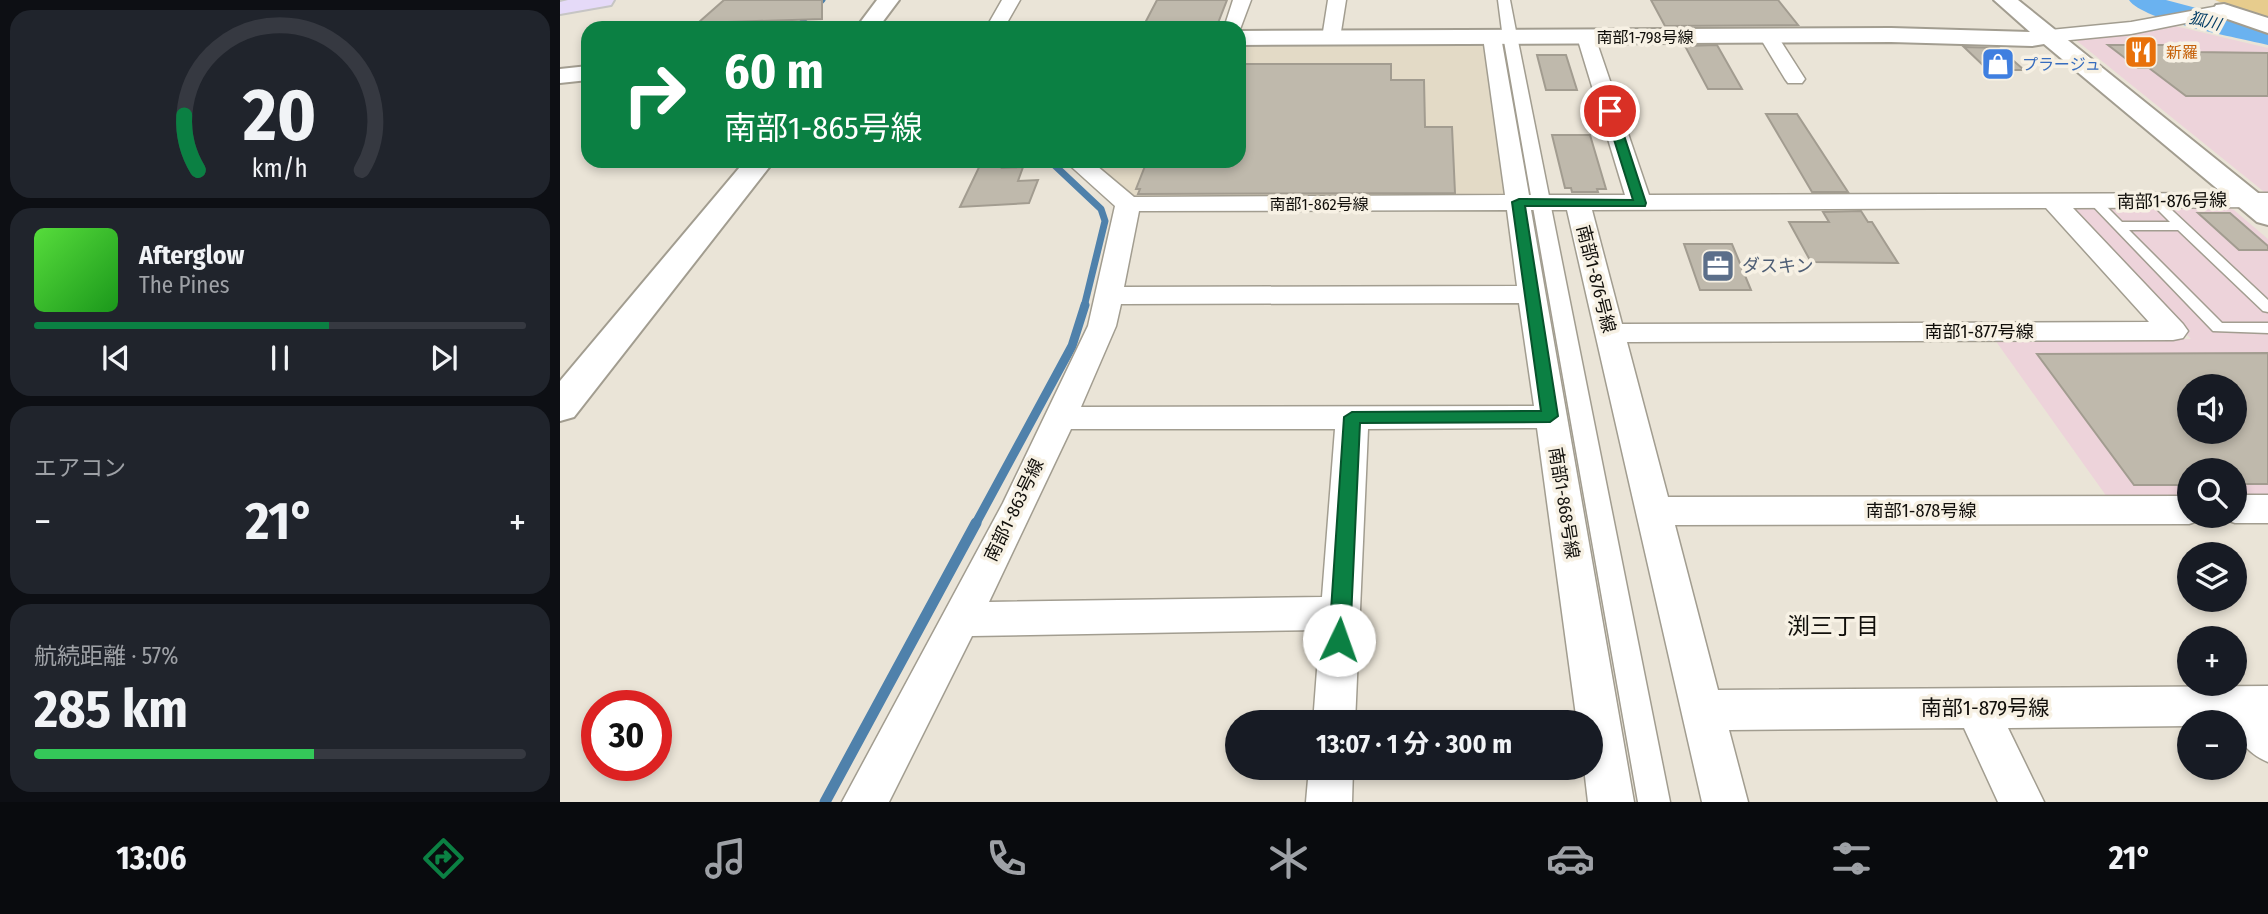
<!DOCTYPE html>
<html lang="ja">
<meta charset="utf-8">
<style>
:root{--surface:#171b24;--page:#20242c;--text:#f1f3f6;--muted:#9ea1a6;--line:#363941;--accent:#0b8043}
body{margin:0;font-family:"Fira Sans Condensed","Noto Sans JP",sans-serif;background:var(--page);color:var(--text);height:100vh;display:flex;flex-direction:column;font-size:26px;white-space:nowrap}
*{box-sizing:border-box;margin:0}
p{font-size:23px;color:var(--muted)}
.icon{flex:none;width:38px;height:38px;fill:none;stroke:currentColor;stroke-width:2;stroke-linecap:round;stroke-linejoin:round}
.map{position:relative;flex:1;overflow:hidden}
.sheet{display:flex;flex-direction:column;gap:10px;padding:10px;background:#0d0f14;width:560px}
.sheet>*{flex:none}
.banner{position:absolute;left:21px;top:21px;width:665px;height:147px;border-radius:21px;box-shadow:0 4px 10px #0003;background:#0b8043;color:#fff;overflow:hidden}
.buttons{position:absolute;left:1617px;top:374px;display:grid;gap:14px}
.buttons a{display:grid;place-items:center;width:70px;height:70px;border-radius:50%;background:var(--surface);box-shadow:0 4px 10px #0003;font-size:35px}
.speed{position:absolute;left:21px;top:690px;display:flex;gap:14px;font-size:35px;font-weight:700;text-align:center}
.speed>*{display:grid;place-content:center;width:91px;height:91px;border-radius:50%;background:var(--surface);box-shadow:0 4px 10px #0003;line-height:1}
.speed .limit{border:10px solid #d22;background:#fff;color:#111}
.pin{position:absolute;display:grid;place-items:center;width:60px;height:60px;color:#fff;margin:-30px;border:4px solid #fff;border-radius:50%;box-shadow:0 2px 7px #0007}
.me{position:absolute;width:77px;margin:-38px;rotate:3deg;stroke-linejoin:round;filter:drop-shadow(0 0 5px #0008)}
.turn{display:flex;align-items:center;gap:24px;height:147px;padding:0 28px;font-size:32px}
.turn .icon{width:91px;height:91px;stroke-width:2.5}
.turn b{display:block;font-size:49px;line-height:60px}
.big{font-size:52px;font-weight:700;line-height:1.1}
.sheet .card{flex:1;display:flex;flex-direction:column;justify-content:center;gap:10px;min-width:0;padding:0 24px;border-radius:21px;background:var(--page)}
.sheet .dial{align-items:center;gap:0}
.dial svg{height:182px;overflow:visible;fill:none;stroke:var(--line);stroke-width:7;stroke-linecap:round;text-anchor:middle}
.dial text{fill:var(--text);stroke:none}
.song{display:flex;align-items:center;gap:21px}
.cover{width:84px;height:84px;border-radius:10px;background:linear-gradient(135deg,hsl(110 70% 55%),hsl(120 70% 35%))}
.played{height:7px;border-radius:4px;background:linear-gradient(90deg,var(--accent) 60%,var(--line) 60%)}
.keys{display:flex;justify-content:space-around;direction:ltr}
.heat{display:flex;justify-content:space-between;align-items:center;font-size:38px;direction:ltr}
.charge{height:10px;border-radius:5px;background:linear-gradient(90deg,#34c759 57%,var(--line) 0)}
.trip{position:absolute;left:665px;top:710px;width:378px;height:70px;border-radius:35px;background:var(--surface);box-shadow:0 4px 10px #0003;font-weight:700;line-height:70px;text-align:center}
.tab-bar{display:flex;height:112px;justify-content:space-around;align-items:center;background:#090b0e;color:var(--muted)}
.tab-bar .icon{width:49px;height:49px}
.tab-bar .selected{color:var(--accent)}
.tab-bar b{font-size:32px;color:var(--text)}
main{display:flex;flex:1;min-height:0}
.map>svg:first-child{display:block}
.commercial{fill:#edd3da;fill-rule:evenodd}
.built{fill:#e3dac6}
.green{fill:#e7cc8d}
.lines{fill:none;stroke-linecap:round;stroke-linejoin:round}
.stream-far3{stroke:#4f81ab;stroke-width:5}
.stream-far2{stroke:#4f81ab;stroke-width:7}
.stream-far1{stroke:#4f81ab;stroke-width:9}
.stream{stroke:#4f81ab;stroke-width:11}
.river{fill:#6ab2f0;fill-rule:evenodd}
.building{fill:#bfb9ac;stroke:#a29c90;stroke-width:2;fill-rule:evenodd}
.service-casing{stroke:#a29d90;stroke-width:3}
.pedestrian-casing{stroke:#a29d90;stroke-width:3}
.minor-casing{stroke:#a29d90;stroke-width:3}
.tertiary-casing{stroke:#a29d90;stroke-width:4}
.primary-casing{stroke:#c6c5c4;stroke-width:4}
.service{fill:#fff;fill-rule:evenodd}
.pedestrian{fill:#fff;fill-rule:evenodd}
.minor{fill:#fff;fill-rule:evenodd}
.tertiary{fill:#fff;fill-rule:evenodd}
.primary{fill:#e5daf8;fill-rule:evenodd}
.route{fill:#0b8043;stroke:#07532c;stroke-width:2}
.labels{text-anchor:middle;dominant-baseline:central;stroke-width:7;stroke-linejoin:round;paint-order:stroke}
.far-water-label{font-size:16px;font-style:italic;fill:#023c64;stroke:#f7f1e4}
.far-street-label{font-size:16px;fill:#110f0b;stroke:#f7f1e4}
.far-food-label{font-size:16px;fill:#c56008;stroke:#f7f1e4;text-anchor:start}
.far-shop-label{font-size:16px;fill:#366cbe;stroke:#f7f1e4;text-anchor:start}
.street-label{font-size:18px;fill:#110f0b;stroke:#f7f1e4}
.service-label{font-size:18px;fill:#4e5e75;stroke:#f7f1e4;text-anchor:start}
.near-street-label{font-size:21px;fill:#110f0b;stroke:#f7f1e4}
.near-neighbourhood-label{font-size:23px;fill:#110f0b;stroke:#f7f1e4}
</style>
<main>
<section class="sheet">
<div class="card dial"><svg viewBox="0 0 100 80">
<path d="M14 69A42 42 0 1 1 86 69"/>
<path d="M14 69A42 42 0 0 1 8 45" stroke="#0b8043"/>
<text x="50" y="56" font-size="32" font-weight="700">20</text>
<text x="50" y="72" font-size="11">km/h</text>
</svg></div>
<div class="card">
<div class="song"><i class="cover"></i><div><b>Afterglow</b><p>The Pines</p></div></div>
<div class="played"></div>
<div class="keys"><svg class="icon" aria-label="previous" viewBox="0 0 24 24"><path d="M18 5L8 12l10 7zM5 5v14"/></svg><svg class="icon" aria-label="pause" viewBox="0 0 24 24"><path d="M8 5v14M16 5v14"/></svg><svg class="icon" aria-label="next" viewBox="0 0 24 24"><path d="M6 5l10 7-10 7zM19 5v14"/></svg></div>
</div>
<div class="card"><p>エアコン</p>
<div class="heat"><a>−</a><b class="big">21°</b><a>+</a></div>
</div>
<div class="card"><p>航続距離 · 57%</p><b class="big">285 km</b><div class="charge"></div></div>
</section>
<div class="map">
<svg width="1708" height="802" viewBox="0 0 1708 802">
<rect width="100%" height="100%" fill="#eae4d7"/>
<!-- commercial -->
<path class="commercial" d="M1615 26 1708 48V195L1517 41 1519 39Z
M1516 208H1666L1674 210 1708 239V496L1675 497V471H1629V497H1547L1435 340 1631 339 1513 212ZM1629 387H1675V432H1629Z"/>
<!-- built -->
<path class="built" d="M918 44 924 46 946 193 938 197 571 199 529 161H679V45Z"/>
<!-- green -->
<path class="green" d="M1655 0H1708V22Z"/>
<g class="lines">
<!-- stream-far3 -->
<path class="stream-far3" d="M238 26 263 0"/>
<!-- stream-far2 -->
<path class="stream-far2" d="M490 161 541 209 545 221 524 307"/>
<!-- stream-far1 -->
<path class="stream-far1" d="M415 525 512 346 525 305"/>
<!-- stream -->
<path class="stream" d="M265 802 416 523"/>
<!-- river -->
<path class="river" d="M1569 0H1606L1708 27V45C1680 38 1583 21 1569 0Z"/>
</g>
<!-- building -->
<path class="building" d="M164 0H262V19L138 23Z
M597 0H667L658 23H585Z
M1091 0H1218L1238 25 1105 26Z
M1157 45 1182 89H1148L1125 46Z
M1548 45H1617L1634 52 1708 53V96H1626L1589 68H1578Z
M1404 47 1439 48 1464 70H1428Z
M977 55H1006L1017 90H986Z
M679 64H831V80H864L865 127H892L895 193 578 194 580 189H576L587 161H679Z
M1206 114H1237L1288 192H1252Z
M992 135H1030L1046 189H1037L1038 192H1012L1011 188H1005Z
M422 161H445L442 168 463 167 458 181 478 180 469 203 400 207Z
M1301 211 1308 222H1312L1338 263 1251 262 1229 222H1269L1263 212Z
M1638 213H1670L1708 246V250H1679Z
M1124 244H1172L1191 290H1140Z
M1708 353V484H1675V471H1629V485H1574L1477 354ZM1629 387H1675V432H1629Z"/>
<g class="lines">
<defs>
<path id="service" d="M1595 197 1599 198 1708 300V312L1703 311 1618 230H1569L1662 323H1708V333L1653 331 1529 202 1535 198 1539 199 1562 222H1610L1589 201Z"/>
<path id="pedestrian" d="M938 0H950L956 31 954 34H944L942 31Z
M951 37 958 41 989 196 980 201 971 196 944 41Z
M982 202 991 207 1110 802H1078L973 207Z"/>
<path id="minor" d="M442 0H460L444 28H426Z
M673 0H691L679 32V28H664Z
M768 0H786L780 38 771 44 762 38Z
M1664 5 1670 6 1673 10 1670 14 1571 34 1490 42 1481 36 1490 30 1571 22Z
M1208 30 1215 32 1245 79 1242 83H1228L1225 79 1199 36Z
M932 31 941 37 969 195H1065L1017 37 1026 31 1035 37 1089 195 1708 193V207L1513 208 1623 324 1628 331 1623 338 1613 340 1067 342 1108 497 1629 496V516H1643L1641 520 1629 524 1115 525 1158 690 1708 686V762C1693 756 1675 741 1675 723H1629V726L1448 728 1484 802H1438L1404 728 1169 730 1188 802H1142L1007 210H971L1074 802H1028L1024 768H1031V723H1017L977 428 808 429 795 723H753L760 630 412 636 329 802H282L443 503 528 326 555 206 505 161H531L574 197 945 195 923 37ZM1486 208 1589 322 1062 324 1032 210ZM947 210 957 286 564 287 579 211ZM959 303 974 406 521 407 556 326 561 304ZM511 429H775L762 597 429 602Z
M1675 495H1708V523H1675L1663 519 1661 516H1675Z
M749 768H793L792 802H746Z"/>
<path id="tertiary" d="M317 0H339L318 28H296Z
M1434 0H1458L1708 201V225L1697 222 1484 44 1472 46 1331 42 679 45V31L1331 28 1470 32Z
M1664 4 1708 18V33L1656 15 1653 10 1656 5Z
M28 66V80L0 83V69Z
M185 161H214L14 417 0 421V381Z"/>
<path id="primary" d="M8 0H54L51 5 0 14V2Z"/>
</defs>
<!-- service casing -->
<use href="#service" class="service-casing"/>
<!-- pedestrian casing -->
<use href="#pedestrian" class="pedestrian-casing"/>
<!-- minor casing -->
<use href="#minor" class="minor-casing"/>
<!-- tertiary casing -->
<use href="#tertiary" class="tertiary-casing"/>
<!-- primary casing -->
<use href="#primary" class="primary-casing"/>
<!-- service -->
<use href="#service" class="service"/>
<!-- pedestrian -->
<use href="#pedestrian" class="pedestrian"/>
<!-- minor -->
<use href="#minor" class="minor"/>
<!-- tertiary -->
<use href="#tertiary" class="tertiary"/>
<!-- primary -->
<use href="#primary" class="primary"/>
</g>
<!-- route -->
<path class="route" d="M1050 108 1056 111 1086 203 1085 206H965L998 416 990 422 800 423 790 640 787 647 779 649 772 647 769 640 784 417 792 412 981 411 952 202 959 199 1073 200 1045 111Z"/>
<!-- icons -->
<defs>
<symbol id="restaurant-square" viewBox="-11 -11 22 22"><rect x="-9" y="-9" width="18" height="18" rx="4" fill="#e8710a" stroke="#f7f1e4"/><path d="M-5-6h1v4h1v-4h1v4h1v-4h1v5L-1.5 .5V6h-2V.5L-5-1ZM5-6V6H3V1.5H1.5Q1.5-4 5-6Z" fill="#fff"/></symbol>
<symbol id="shop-square" viewBox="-11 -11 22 22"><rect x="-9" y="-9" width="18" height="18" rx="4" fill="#3f7fe0" stroke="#f7f1e4"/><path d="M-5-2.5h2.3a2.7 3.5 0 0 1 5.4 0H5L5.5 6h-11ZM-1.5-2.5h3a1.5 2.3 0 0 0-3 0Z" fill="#fff"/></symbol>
<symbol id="office-square" viewBox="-11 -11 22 22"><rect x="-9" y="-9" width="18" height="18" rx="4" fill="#5c6f8a" stroke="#f7f1e4"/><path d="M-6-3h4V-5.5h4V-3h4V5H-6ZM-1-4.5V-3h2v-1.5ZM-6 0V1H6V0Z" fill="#fff"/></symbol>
</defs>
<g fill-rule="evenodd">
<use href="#restaurant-square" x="1562" y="33" width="38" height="38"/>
<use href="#shop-square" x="1419" y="45" width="38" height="38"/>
<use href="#office-square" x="1139" y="247" width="38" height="38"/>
</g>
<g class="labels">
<!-- far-water labels -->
<g class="far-water-label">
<text transform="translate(1645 21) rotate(14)">狐川</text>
</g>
<!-- far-street labels -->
<g class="far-street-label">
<text x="1085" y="37">南部1-798号線</text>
<text x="759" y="204">南部1-862号線</text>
</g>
<!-- far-food labels -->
<g class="far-food-label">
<text x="1606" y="52">新羅</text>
</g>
<!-- far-shop labels -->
<g class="far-shop-label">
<text x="1462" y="64">プラージュ</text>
</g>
<!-- street labels -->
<g class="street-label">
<text transform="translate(1612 201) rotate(-1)">南部1-876号線</text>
<text transform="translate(1036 279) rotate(76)">南部1-876号線</text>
<text x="1419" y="332">南部1-877号線</text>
<text transform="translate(1004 503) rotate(81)">南部1-868号線</text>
<text transform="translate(454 510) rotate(-64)">南部1-863号線</text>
<text x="1361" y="511">南部1-878号線</text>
</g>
<!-- service labels -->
<g class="service-label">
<text x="1182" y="266">ダスキン</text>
</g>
<!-- near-street labels -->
<g class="near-street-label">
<text x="1425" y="708">南部1-879号線</text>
</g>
<!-- near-neighbourhood labels -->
<g class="near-neighbourhood-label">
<text x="1273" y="626">渕三丁目</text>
</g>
</g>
</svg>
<div class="buttons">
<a><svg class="icon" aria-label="sound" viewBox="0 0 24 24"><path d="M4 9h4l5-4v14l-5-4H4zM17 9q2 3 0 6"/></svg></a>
<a><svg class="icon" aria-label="search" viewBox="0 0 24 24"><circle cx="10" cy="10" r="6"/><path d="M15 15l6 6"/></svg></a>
<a><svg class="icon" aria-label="layers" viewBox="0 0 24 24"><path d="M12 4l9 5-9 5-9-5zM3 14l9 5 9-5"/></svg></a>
<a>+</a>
<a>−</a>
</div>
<div class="speed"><div class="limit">30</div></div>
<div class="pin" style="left:1050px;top:111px;background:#d93025"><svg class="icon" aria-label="arrive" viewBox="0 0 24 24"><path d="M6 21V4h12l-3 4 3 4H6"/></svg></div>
<svg class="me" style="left:779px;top:640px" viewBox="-20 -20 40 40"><circle r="19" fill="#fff"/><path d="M0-13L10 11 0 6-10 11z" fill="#0b8043"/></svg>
<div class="trip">13:07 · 1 分 · 300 m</div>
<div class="banner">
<div class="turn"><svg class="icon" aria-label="right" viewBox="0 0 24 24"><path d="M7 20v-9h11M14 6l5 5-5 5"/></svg><div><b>60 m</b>南部1-865号線</div></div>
</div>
</div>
</main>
<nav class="tab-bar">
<b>13:06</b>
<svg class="icon selected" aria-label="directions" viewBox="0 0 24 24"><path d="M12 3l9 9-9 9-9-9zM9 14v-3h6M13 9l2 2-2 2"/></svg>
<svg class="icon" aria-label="music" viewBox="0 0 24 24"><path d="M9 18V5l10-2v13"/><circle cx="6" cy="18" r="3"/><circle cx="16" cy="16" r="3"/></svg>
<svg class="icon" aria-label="phone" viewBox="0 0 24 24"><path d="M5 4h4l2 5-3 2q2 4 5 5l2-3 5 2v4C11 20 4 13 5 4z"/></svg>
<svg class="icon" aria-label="climate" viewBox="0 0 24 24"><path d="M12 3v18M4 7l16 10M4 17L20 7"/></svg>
<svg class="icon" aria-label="car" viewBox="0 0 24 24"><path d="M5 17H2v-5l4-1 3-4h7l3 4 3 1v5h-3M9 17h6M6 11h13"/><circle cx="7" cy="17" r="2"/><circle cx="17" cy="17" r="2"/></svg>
<svg class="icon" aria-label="filters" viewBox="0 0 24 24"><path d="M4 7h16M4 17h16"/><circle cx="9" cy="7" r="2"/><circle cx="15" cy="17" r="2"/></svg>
<b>21°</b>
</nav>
